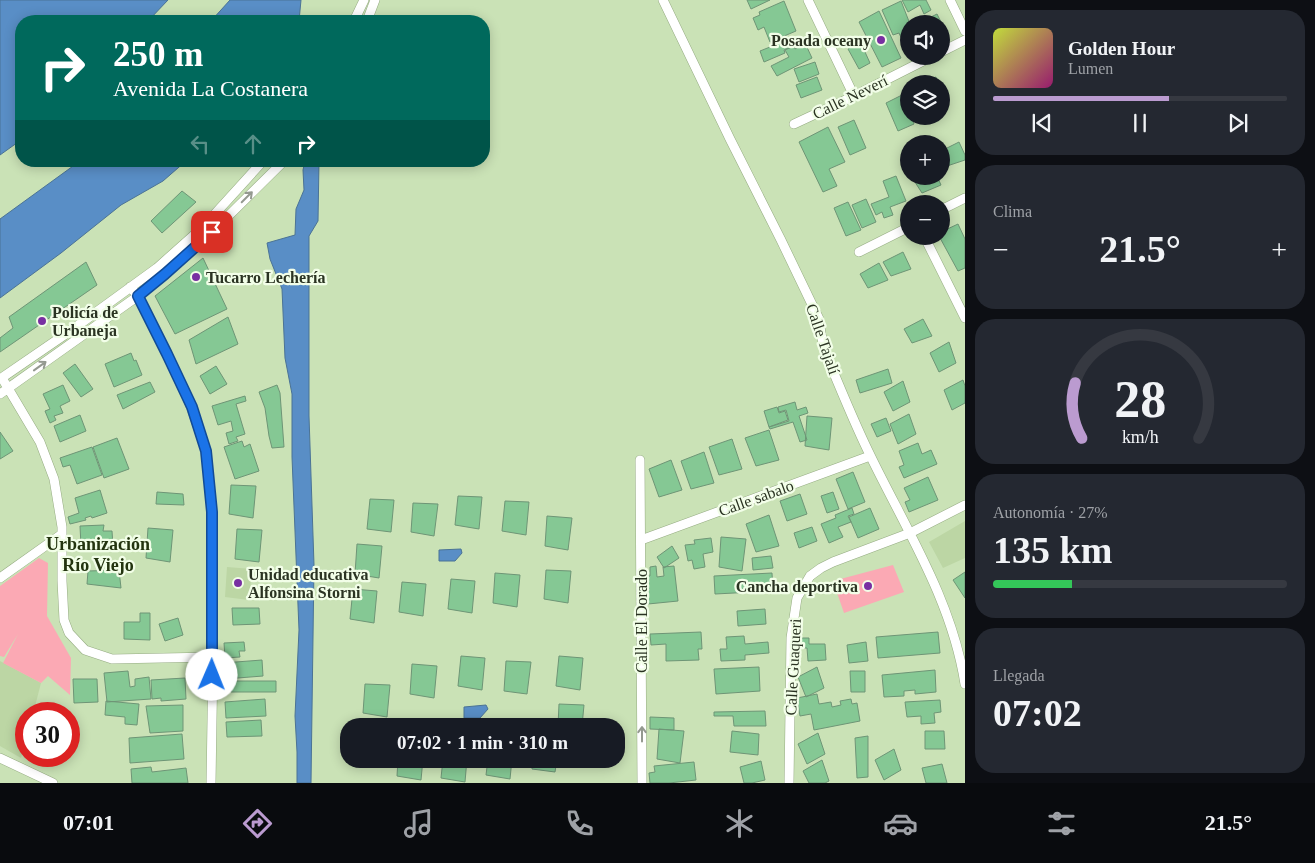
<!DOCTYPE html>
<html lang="es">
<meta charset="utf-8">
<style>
:root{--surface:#171b24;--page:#242831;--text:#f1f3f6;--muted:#9ea1a6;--line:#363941;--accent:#bb9bd0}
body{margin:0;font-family:"Times New Roman",serif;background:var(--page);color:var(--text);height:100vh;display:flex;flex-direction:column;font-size:19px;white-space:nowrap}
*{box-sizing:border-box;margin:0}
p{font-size:16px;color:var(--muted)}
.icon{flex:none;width:28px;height:28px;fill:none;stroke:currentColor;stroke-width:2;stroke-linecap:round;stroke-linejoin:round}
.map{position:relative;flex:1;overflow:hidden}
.sheet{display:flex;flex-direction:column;gap:10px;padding:10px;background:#0d0f14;width:350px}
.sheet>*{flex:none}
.banner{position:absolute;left:15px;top:15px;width:475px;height:152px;border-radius:20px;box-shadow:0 2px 12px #0003;background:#00695c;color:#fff;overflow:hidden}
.fabs{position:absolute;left:900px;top:15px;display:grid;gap:10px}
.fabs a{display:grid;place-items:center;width:50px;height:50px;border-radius:50%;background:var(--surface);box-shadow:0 2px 12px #0003;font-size:25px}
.speed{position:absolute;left:15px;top:702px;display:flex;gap:10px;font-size:25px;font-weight:700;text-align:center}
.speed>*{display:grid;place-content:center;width:65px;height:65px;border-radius:50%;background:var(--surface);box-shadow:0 2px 12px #0003;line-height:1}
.speed .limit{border:8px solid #d22;background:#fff;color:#111}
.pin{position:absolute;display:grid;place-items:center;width:42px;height:42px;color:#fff;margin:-21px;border-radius:10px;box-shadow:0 2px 8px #0006}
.me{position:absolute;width:55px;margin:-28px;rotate:1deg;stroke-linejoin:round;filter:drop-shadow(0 0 4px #0008)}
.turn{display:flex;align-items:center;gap:18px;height:105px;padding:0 15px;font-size:22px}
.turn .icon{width:65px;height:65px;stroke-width:2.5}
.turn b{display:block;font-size:35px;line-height:42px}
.lanes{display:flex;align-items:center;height:48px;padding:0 15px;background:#0003;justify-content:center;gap:25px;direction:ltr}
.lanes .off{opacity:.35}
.big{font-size:38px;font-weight:800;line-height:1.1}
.sheet .card{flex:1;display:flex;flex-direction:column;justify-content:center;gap:8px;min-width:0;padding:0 18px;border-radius:20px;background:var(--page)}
.sheet .dial{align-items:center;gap:0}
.dial svg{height:130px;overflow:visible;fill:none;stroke:var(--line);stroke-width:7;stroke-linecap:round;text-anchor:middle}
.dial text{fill:var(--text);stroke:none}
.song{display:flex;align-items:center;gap:15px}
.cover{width:60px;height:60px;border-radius:8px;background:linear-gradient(135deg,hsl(70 70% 55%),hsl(320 70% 35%))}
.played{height:5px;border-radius:2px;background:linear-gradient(90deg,var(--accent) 60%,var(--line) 60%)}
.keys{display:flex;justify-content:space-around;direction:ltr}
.heat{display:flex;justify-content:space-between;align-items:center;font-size:28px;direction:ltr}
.charge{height:8px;border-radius:4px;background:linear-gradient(90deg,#34c759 27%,var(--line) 0)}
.trip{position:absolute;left:340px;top:718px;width:285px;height:50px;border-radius:20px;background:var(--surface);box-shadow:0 2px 12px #0003;font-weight:800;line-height:50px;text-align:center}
.menu{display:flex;height:80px;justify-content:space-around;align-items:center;background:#090b0e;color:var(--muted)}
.menu .icon{width:35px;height:35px}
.menu .selected{color:var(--accent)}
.menu b{font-size:22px;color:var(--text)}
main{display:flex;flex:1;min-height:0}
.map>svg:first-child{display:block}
.built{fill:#bcd6a4}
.green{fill:#fba9b4}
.water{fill:#598ec6;stroke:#4b7395}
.building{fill:#85c894;stroke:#6e9576}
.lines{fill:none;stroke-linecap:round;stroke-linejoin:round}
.street-casing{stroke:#95ab82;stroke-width:10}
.street{stroke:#fff;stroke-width:9}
.oneway{stroke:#949990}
.route-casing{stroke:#114b97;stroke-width:12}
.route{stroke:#1a73e8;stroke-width:9}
.poi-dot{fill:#782fa2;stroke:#f2fee8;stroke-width:2}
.labels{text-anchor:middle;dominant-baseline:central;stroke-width:4.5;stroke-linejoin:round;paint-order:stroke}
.poi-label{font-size:16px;font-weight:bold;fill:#2a3322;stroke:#f2fee8;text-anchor:start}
.street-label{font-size:16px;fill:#2a3322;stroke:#f2fee8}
.neighbourhood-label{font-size:18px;font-weight:bold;fill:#23340f;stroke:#f2fee8}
</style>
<main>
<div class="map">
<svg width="965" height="783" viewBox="0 0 965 783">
<rect width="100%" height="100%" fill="#cae2b6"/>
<!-- built -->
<path class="built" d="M965 521V558L943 568 929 542Z
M227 567 252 569 249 600 225 597Z
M0 661 41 683 33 714H26V740L21 758 0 746Z"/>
<!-- green -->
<path class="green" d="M39 558 48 563 47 616 71 658 70 695 48 676 41 683 3 663 18 634 4 657 0 656V586Z
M893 565 904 592 844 613 833 581Z"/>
<!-- water -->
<path class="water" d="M0 0H168L148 21H21V140L0 155Z
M230 0H301L299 21H211Z
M80 161H186L163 181 121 205 61 253 0 298V219Z
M305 161H319L318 221 309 236V416L314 565 311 783H297V752L295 716 299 630 292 457V394L285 358 282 289 270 259 267 243 295 235 296 209 304 190 303 170Z
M461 549 462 553 455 561H439V550Z
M486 705 488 709 480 718H464V707Z"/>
<!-- building -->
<path class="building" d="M747 0H770L751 9Z
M902 0H926L931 10 924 14 920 5 908 12Z
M784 1 796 31 770 42 764 27 758 30 753 18 760 15 759 12Z
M901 1 910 24H909L908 53 899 33 893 35 882 10Z
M879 11 901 58 882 67 859 22Z
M937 14 945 30 941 32V24H917Z
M790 39 793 46 784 50 785 53 764 62 760 51Z
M860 41 870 63 859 69 848 49Z
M805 43 812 58 777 76 771 66 789 57 785 50 794 46 795 49Z
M815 62 819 74 799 82 794 69Z
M817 77 822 90 801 98 796 85Z
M936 77 938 84H916Z
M902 95 909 112V116H911L914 124 898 131 886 103Z
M854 120 866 148 850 155 838 127Z
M828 127 845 162 829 169 837 186 823 192 799 142Z
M959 142 965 155V160L947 166 941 157V151Z
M896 176 906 201 890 207 893 215 884 218 882 212 876 215 871 204 889 197 883 181Z
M918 176H937L941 185 922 193 913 179Z
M182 191 196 202 162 233 151 221Z
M866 199 876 222 862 228 852 205Z
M848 202 861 230 846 236 834 208Z
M958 224 965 239V268L958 271 939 236H941V232Z
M903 252 911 269 891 276 883 262Z
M203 258 227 309 175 334 155 296Z
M86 262 97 285 0 352V338L13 328 9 317Z
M879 263 888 280 868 288 860 274Z
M228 317 238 344 196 364 189 340Z
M923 319 932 336 912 343 904 329Z
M949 342 956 363 939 372 930 353Z
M131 353 134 361 136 360 142 375 114 387 105 364Z
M75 364 93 389 81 397 63 373Z
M216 366 227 384 210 394 200 376Z
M888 369 892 383 860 393 856 380Z
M963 380 965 386V403L952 410 944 390Z
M903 381 910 402 893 411 884 392Z
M150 382 155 392 123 409 117 395Z
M63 385 70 401 60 406 63 413 54 416 56 420 50 423 45 411 50 409 43 394Z
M277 385 280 393 284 447 272 448 269 436 265 408 259 392Z
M245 396 246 401 236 404 245 434 236 437 238 441 229 444 226 433 233 431 231 421 218 425 212 406Z
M795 402 797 410 806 407 808 413 799 416 807 440 800 442 793 422 770 429 769 427 789 421 786 410 779 412 778 407Z
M777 407 779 413 785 411 788 420 769 427 764 411Z
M909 414 916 434 898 444 890 424Z
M80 415 86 431 60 442 54 426Z
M807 416 832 418 829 450 805 446Z
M886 418 891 431 877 437 871 424Z
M769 430 779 460 756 466 745 438Z
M0 432 13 451 0 459Z
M117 438 129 469 104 478 93 447Z
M732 439 742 469 719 475 709 447Z
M242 441 244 447 250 444 259 471 235 479 224 447Z
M918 443 922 454 931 450 937 464 904 478 899 467 904 465 899 451Z
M92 447 102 475 77 484 70 465 63 467 60 458Z
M704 452 714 483 691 489 681 461Z
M671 460 682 490 659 497 649 469Z
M853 472 865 502 848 509 836 479Z
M928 477 938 500 909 512 905 502 910 500 904 488Z
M231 485 256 486 253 518 229 514Z
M100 490 107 513 92 518 91 516 85 518 86 520 70 524 68 517 79 513 75 498Z
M157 492 183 494 184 505 156 504Z
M833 492 839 509 827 513 821 496Z
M800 494 807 514 787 521 780 501Z
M458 496 482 497 479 529 455 525Z
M370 499 394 500 391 532 367 529Z
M505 501 529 502 526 535 502 531Z
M413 503 438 504 434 536 411 532Z
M852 508 854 514 848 516 851 522 838 527 843 537 829 543 821 524 836 518 835 515Z
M870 508 879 529 858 538 849 517Z
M769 515 779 546 756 552 746 524Z
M547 516 572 518 568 550 545 546Z
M104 525 103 531H112L113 546H81L80 526Z
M812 527 817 541 799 548 794 533Z
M148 528 173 530 170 562 146 558Z
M237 529 262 530 259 562 235 559Z
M721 537 746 539 742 571 719 567Z
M711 538 713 552 703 554 705 567 694 569 692 560 688 561 685 545 695 544 694 540Z
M357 544 382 546 379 578 355 574Z
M672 546 679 558 664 568 657 557Z
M771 556 773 568 753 570 752 558Z
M656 566 657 577 664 576 663 567 674 566 678 601 648 604 646 576H650V567Z
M119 570 121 588 87 584 88 571Z
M546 570 571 571 568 603 544 599Z
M965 572V598L953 580Z
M495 573 520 575 517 607 493 603Z
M772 573 773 591 715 594 714 576Z
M451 579 475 581 472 613 448 609Z
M402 582 426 584 423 616 399 612Z
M353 589 377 591 374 623 350 619Z
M232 608H259L260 624 233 625Z
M765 609 766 624 738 626 737 611Z
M140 613H150V640L124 639V622H140Z
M178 618 183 635 165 641 159 624Z
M701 632 702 649H698L699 660 666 661V644L651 645 650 634Z
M938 632 940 653 878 658 876 637Z
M744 636 745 644 768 642 769 653 745 655V660L721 661 720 649H727L726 637Z
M799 638H809V644H825L826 660 808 661 807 648H800Z
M244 642 245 651H239L240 657 225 658 224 643Z
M866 642 868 661 849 663 847 645Z
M461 656 485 658 482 690 458 686Z
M559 656 583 658 580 690 556 686Z
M262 660 263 676 225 679 223 663Z
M506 661 531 662 527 694 504 691Z
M412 664 437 666 434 698 410 694Z
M759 667 760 691 716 694 714 669Z
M817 667 824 688 806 697 798 677Z
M935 670 936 692 915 694V690L904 691V696L884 697 882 675Z
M128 671 130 687 135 686V679L149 677 151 699 107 702 104 673Z
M850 671H865V692H851Z
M185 678 186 699 161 701V698L152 699 151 680Z
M73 679H97L98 702 74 703Z
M231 681H276V692H231Z
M365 684 390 685 387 717 363 713Z
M817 694 819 704 831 702 832 707 841 705 840 701 851 699 852 704 857 703 860 721 814 730 811 714 800 716 797 698Z
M265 699 266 716 226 718 225 702Z
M940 700 941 712 934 713 935 723 921 724V716L907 717 905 702Z
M106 701 139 704 137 725 125 724V717L105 715Z
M559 704 584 705 582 726H558Z
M183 705V731L150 733 146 706Z
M765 711 766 726H734L733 716H714V712Z
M650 717 674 718V730L650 729Z
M261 720 262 736 227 737 226 722Z
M659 729 684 731 680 763 657 759Z
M732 731 759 734 758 755 730 752Z
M925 731H944L945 749H925Z
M818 733 825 754 807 764 798 744Z
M182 734 184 759 130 763 129 738Z
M868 736V777L857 778 855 738Z
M894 749 901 770 884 780 875 760Z
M358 759H382V766L358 762Z
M398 759H423L421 780 397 776Z
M443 759H467L465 782 441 778Z
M488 759H512L510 779 486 775Z
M532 759H557L555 772 532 769Z
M822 760 829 781 825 783H809L803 771Z
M761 761 765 780 752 783H744L740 767Z
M694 762 696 780 669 783H650L649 773 655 772 654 766Z
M942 764 947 783H926L922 768Z
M151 767 152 772 186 768 188 783H132L131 769Z"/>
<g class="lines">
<defs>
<path id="street" d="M663 0 730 139 781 240 819 319 821 334 825 352C840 387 854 423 871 457 907 531 952 601 965 684
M808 0 854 96
M950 0 965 31
M354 21 364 0
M367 21 375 0
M941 52 965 40
M794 124 854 96 933 56
M941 210 965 198
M924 236 965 318
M859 252 909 227
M130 287 138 296 167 354 184 390 191 407 206 451 212 512 213 657 211 783
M2 378 40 442 54 479 62 527V581L64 620 69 633 85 650 112 659 213 657
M0 379 73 329 157 268 203 227 263 161
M0 394 138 296 165 274 212 232 284 161
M640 460 642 783
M641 540 870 456
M0 578 62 534
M0 758 53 783
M789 783 791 638 797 598 810 576 821 568 833 562 910 533 965 505"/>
</defs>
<!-- street casing -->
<use href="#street" class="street-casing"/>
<!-- street -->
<use href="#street" class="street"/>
</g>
<!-- one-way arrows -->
<defs><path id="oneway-shaft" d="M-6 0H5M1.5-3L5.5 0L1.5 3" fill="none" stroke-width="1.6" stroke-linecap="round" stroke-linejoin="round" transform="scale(1.25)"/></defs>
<g class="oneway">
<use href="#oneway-shaft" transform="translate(247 197) rotate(-45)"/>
<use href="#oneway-shaft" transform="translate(40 366) rotate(-36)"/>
<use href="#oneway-shaft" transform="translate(642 734) rotate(-90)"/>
</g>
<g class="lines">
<defs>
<path id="route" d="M212 232 165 274 138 296 167 354 192 407 206 451 212 512V675"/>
</defs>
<!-- route casing -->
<use href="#route" class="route-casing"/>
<!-- route -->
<use href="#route" class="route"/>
</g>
<!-- markers -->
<g class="poi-dot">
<circle cx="881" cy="40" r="5"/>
<circle cx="196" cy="277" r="5"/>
<circle cx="42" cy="321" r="5"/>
<circle cx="238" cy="583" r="5"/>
<circle cx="868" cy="586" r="5"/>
</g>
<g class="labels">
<!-- poi labels -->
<g class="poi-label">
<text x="871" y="40" text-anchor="end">Posada oceany</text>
<text x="206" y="277">Tucarro Lechería</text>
<text x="52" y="312">Policía de<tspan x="52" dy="18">Urbaneja</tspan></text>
<text x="248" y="574">Unidad educativa<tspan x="248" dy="18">Alfonsina Storni</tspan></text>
<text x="858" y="586" text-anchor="end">Cancha deportiva</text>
</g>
<!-- street labels -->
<g class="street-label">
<text transform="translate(850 97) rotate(-26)">Calle Neverí</text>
<text transform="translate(823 339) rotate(71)">Calle Tajalí</text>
<text transform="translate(756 498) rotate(-20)">Calle sabalo</text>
<text transform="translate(641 621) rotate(-90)">Calle El Dorado</text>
<text transform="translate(793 667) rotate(-87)">Calle Guaqueri</text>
</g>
<!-- neighbourhood labels -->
<g class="neighbourhood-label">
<text x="98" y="544">Urbanización<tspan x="98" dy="21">Río Viejo</tspan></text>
</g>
</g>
</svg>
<div class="fabs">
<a><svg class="icon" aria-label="sound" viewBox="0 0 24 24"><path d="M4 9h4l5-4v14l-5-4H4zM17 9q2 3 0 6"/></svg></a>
<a><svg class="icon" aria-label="layers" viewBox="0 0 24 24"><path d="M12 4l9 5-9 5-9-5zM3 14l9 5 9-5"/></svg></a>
<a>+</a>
<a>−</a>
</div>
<div class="speed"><div class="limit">30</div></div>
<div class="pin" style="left:212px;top:232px;background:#d93025"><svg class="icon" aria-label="arrive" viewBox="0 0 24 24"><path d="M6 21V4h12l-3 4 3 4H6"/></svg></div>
<svg class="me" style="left:212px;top:675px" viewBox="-20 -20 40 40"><circle r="19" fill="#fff"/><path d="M0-13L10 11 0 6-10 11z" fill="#1a73e8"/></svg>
<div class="trip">07:02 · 1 min · 310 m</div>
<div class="banner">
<div class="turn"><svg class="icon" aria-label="right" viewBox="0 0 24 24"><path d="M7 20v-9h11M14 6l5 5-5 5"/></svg><div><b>250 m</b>Avenida La Costanera</div></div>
<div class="lanes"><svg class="icon off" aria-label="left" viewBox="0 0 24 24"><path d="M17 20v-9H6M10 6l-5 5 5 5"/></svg><svg class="icon off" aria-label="ahead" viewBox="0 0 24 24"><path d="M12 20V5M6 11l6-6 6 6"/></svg><svg class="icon" aria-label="right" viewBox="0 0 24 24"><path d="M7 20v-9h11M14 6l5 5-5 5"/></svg></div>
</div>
</div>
<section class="sheet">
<div class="card">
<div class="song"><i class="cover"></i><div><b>Golden Hour</b><p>Lumen</p></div></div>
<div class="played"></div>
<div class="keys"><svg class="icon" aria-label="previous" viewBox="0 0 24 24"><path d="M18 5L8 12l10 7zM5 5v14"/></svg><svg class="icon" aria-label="pause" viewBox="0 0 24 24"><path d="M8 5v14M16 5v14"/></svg><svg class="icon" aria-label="next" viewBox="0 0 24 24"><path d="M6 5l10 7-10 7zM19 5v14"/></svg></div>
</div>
<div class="card"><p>Clima</p>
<div class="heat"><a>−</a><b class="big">21.5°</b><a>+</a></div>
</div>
<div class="card dial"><svg viewBox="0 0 100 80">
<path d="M14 69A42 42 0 1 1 86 69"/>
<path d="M14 69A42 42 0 0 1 10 35" stroke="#bb9bd0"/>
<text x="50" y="56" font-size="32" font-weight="700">28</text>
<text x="50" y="72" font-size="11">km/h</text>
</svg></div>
<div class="card"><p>Autonomía · 27%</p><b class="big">135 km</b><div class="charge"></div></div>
<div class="card"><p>Llegada</p><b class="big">07:02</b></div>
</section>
</main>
<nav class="menu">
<b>07:01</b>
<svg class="icon selected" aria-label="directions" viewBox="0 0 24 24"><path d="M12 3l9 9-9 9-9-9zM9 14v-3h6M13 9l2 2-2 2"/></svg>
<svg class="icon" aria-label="music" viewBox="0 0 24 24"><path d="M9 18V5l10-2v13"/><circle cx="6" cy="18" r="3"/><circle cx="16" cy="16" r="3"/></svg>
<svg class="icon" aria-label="phone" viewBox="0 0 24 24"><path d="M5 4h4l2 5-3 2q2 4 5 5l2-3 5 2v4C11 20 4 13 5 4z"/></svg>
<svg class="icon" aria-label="climate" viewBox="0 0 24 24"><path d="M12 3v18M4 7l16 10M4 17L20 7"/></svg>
<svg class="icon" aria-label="car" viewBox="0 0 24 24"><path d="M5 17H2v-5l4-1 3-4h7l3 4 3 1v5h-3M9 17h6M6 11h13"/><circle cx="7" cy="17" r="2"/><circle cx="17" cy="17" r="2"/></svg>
<svg class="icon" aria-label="filters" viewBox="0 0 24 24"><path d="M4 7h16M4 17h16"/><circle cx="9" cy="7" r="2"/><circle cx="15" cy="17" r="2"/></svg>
<b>21.5°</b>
</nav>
